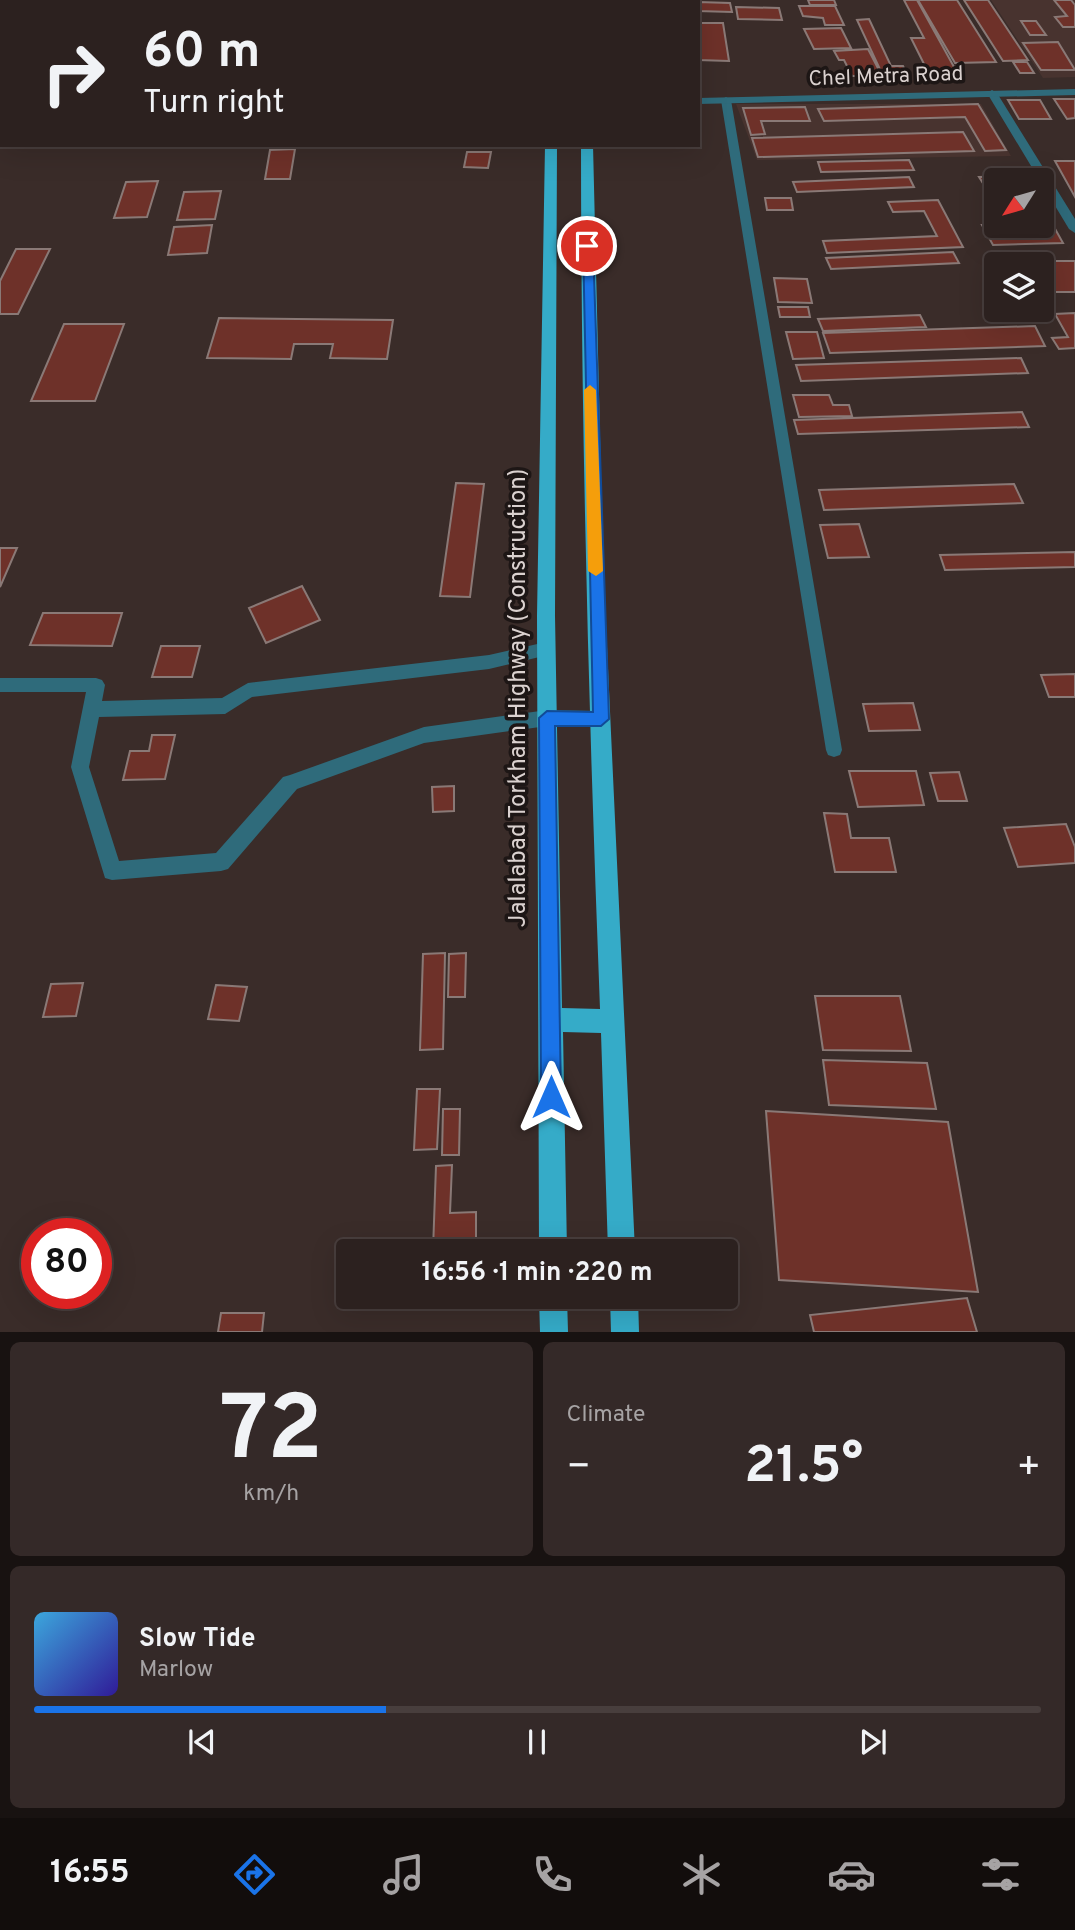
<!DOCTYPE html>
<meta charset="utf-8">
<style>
:root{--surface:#2c211f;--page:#342928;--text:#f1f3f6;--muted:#a6a3a4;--line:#483e3d;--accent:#1a73e8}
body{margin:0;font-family:Overpass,sans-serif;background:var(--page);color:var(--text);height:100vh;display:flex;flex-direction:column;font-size:26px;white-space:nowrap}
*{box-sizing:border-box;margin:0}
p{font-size:23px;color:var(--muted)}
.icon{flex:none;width:38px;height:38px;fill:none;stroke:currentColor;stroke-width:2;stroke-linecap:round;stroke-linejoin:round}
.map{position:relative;height:1332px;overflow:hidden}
.drawer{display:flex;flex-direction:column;gap:10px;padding:10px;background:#181211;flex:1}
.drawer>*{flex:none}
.top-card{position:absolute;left:0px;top:0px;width:700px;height:147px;box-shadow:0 7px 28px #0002,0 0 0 2px var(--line);background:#2c211f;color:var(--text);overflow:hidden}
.needle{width:46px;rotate:233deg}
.fabs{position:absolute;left:984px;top:168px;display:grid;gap:14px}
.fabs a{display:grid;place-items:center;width:70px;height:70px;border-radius:7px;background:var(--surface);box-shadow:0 7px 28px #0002,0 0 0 2px var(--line);font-size:35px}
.speed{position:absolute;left:21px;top:1218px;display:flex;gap:14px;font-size:35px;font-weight:700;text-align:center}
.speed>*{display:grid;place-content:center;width:91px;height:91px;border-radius:50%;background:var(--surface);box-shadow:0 7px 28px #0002,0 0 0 2px var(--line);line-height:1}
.speed .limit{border:10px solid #d22;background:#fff;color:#111}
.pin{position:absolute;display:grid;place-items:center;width:60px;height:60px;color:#fff;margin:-30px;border:4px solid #fff;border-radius:50%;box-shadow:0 2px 7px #0007}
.me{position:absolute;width:77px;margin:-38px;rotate:0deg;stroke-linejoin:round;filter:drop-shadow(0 0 5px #0008)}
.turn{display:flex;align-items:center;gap:24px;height:147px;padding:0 28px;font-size:32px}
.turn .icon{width:91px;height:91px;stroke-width:2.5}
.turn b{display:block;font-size:49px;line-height:60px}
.big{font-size:52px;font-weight:700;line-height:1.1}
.drawer .card{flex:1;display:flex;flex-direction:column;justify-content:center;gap:10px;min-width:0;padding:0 24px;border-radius:10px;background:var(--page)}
.drawer .dial{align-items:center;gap:0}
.dial b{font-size:91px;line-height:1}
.song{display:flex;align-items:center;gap:21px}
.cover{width:84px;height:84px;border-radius:10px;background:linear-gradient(135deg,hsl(200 70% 55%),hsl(250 70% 35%))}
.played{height:7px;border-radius:4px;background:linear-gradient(90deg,var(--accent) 35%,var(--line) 35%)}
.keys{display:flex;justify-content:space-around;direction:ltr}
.heat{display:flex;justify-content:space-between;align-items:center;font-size:38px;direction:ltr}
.drawer .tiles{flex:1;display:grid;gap:10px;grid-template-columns:1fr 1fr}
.card:last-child{grid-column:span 2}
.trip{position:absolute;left:336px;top:1239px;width:402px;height:70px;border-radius:7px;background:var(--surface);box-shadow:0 7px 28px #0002,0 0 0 2px var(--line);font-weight:700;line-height:70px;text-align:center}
.tab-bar{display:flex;height:112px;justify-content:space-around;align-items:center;background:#120d0c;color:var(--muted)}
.tab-bar .icon{width:49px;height:49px}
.tab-bar .active{color:var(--accent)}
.tab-bar b{font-size:32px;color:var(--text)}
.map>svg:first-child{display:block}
.built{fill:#48332f}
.building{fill:#6e3129;stroke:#8a7976;stroke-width:2}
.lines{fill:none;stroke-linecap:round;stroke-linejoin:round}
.service{fill:#2f6b7b;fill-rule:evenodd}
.minor{fill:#2f6b7b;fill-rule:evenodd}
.tertiary{fill:#2f6b7b;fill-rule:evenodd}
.trunk{fill:#35abc8;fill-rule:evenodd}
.route{fill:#1a73e8;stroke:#114b97;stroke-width:2}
.slow{fill:#f59e0b}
.labels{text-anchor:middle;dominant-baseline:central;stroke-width:7;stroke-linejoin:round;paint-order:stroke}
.far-street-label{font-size:21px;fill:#dad1cf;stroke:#1d1615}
.street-label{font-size:24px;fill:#dad1cf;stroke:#1d1615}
</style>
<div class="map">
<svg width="1075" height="1332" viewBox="0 0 1075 1332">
<rect width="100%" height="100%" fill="#3a2c29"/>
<!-- built -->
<path class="built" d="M991 0H1075V77L1043 78Z
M736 104H981L1011 156 757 160Z"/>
<!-- building -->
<path class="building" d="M808 0H834L836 5H810Z
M904 0H917L959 76H930L911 38H924Z
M918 0H957L996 62 955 63Z
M964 0H988L1028 60 1003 61Z
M1054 0H1071L1075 5V27H1063L1055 17 1067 16Z
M698 2 730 3 732 12 698 11Z
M799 6H835L844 25H825L823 18 803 16Z
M736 7 779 8 782 20 738 19Z
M869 19 891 66H903L909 78H884L857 20Z
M1021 21H1036L1046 35H1030Z
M698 23H723L729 61 698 60Z
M841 28 851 48 814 49 804 29Z
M1058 42 1075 70H1041L1023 43Z
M868 49 882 76H852L844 60H839L834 51Z
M1013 62H1027L1034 73H1020Z
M1054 99H1075V118L1067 119Z
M1008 100H1040L1051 119H1019Z
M978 104 1006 150 985 151 965 117 824 121 818 109Z
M805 107 810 121H761L765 134 751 135 743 108Z
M963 132 974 151 758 157 752 138Z
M295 149 290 179H265L270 150Z
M467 152H491L488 168 464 167Z
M909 160 914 170 821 172 818 162Z
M1055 161H1075V197Z
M1024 176 1027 180H996V204L979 177Z
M909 177 914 187 797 192 793 182Z
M158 181 147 217 114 218 126 182Z
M221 191 215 219 177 220 184 192Z
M765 198H791L793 210H767Z
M938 200 963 247 827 253 823 241 937 236 924 211 893 212 888 202Z
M1049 218 1063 243 993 245 982 225 1041 226V219Z
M212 225 207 253 168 255 174 227Z
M16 249H50L18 314H0V281Z
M953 252 959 263 831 269 826 258Z
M1031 261H1075V292H1045L1041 283V264H1033Z
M774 278 807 279 812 303 778 302Z
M778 307H808L810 317H780Z
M1075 313V348L1059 349 1052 338 1068 337 1055 314Z
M920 315 926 327 823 331 818 319Z
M219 318 297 319 393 320 387 359 330 358 333 344H294L291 359 207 358Z
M64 324H124L95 401H31Z
M1035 326 1045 346 830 353 823 333Z
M786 332H817L824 358 793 359Z
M1021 358 1028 373 801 381 796 365Z
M793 395H829L833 405H849L852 416 799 417Z
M1022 412 1029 427 798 434 794 420Z
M456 483 484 484 470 597 440 596Z
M1014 484 1023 503 824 510 819 490Z
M859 524 869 557 828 558 820 525Z
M0 548H17L0 587Z
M1075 552V567L945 570 940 555Z
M302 586 320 620 266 643 249 608Z
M43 613H122L112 646 30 645Z
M161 646H200L192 677H152Z
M1075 674V697H1049L1041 675Z
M913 703 920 730 869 731 863 704Z
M152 735H175L165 779 123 780 130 751H149Z
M849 771H916L924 805 858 807Z
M959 772 967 801H938L930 773Z
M454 786V811L433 812 432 787Z
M824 813 847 814 851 838H889L896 872H835Z
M1066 824 1075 847V863L1018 867 1004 828Z
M445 953 443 1049 420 1050 423 954Z
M466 953 465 997H448L449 954Z
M83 983 76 1016 43 1017 51 984Z
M216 985 247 987 239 1021 208 1019Z
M815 996H900L911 1051 823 1050Z
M823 1060 927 1063 936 1109 829 1105Z
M417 1089H440L437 1149 414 1150Z
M443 1109H460L459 1155H442Z
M766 1111 948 1122 978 1292 779 1280Z
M452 1165 450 1213 476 1212V1248L433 1250 436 1166Z
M967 1298 977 1332H814L810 1315Z
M221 1313H264L262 1332H218Z"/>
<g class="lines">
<!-- service -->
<path class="service" d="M0 65H2V71H0Z
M726 97 731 100 842 750 840 755 834 757 828 755 826 750 721 100Z
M0 130H2V136H0Z"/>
<!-- minor -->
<path class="minor" d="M992 90 997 93 1075 219V233L1069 229 987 93Z
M546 642 552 644 555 649 552 654 489 669 252 697 225 714 99 717 89 767 119 861 216 853 283 777 290 775 424 727 547 710 601 711 607 713 610 719 607 725 601 727 547 726 424 743 297 789 228 869 221 871 112 880 105 878 71 767 86 692H0V678H96L102 680 105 685 102 701 222 698 248 683 489 655Z"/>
<!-- tertiary -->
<path class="tertiary" d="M1075 89V95L698 104V98Z"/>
<!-- trunk -->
<path class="trunk" d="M553 0H563V2H553Z
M585 0H595V2H585Z
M545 145H557L555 616 562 1008 600 1009C589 721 581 433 581 145H593L603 560 635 1251H608L601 1033 563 1032 567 1251H539L537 616Z
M539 1297H567L568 1332H540Z
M610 1297H638L639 1332H611Z"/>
</g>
<!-- route -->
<path class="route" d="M583 244 593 246 609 719 601 726H555L561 1097 558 1104 551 1107 544 1104 541 1097 539 718 547 711 593 712Z"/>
<!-- slow -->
<path class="slow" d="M590 385 596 390 603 571 596 576 588 571 584 390Z"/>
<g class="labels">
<!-- far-street labels -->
<g class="far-street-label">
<text transform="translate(886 77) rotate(-2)">Chel Metra Road</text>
</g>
<!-- street labels -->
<g class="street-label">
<text transform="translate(519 698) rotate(-90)">Jalalabad Torkham Highway (Construction)</text>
</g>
</g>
</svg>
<div class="fabs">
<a><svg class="needle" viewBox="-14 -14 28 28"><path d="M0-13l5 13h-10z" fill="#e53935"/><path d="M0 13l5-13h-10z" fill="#a6a3a4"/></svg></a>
<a><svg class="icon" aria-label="layers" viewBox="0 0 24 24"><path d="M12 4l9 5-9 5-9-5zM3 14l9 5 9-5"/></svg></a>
</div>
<div class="speed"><div class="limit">80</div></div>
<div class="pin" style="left:587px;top:246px;background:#d93025"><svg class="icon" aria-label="arrive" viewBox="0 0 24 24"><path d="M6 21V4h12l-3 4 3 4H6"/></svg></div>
<svg class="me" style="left:551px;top:1097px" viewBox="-20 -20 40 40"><path d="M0-17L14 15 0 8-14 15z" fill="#1a73e8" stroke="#fff" stroke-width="4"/></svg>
<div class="trip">16:56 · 1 min · 220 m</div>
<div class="top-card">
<div class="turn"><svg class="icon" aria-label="right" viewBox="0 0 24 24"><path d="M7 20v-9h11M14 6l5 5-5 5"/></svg><div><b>60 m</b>Turn right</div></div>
</div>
</div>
<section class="drawer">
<div class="tiles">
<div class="card dial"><b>72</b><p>km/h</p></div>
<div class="card"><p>Climate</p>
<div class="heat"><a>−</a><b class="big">21.5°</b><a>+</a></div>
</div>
<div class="card">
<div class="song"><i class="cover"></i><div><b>Slow Tide</b><p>Marlow</p></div></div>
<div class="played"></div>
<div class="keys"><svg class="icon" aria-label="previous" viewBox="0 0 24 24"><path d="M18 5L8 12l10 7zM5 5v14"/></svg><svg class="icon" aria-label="pause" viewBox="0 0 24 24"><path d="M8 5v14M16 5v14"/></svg><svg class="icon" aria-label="next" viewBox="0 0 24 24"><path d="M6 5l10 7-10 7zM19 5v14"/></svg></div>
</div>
</div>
</section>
<nav class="tab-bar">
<b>16:55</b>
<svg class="icon active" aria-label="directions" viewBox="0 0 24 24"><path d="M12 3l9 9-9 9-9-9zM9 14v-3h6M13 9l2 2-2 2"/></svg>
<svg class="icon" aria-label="music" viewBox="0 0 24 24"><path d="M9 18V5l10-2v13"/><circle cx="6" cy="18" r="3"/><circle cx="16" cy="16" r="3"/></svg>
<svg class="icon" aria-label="phone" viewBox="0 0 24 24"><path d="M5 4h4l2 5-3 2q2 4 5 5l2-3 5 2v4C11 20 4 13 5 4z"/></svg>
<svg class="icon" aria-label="climate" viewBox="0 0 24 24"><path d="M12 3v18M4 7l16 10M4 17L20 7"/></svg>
<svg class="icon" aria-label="car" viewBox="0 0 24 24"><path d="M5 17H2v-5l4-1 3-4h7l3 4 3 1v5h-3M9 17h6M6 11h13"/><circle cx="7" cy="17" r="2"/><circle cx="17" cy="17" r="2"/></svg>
<svg class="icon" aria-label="filters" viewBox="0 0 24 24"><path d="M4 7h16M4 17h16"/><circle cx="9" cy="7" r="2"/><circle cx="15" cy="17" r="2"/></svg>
</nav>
